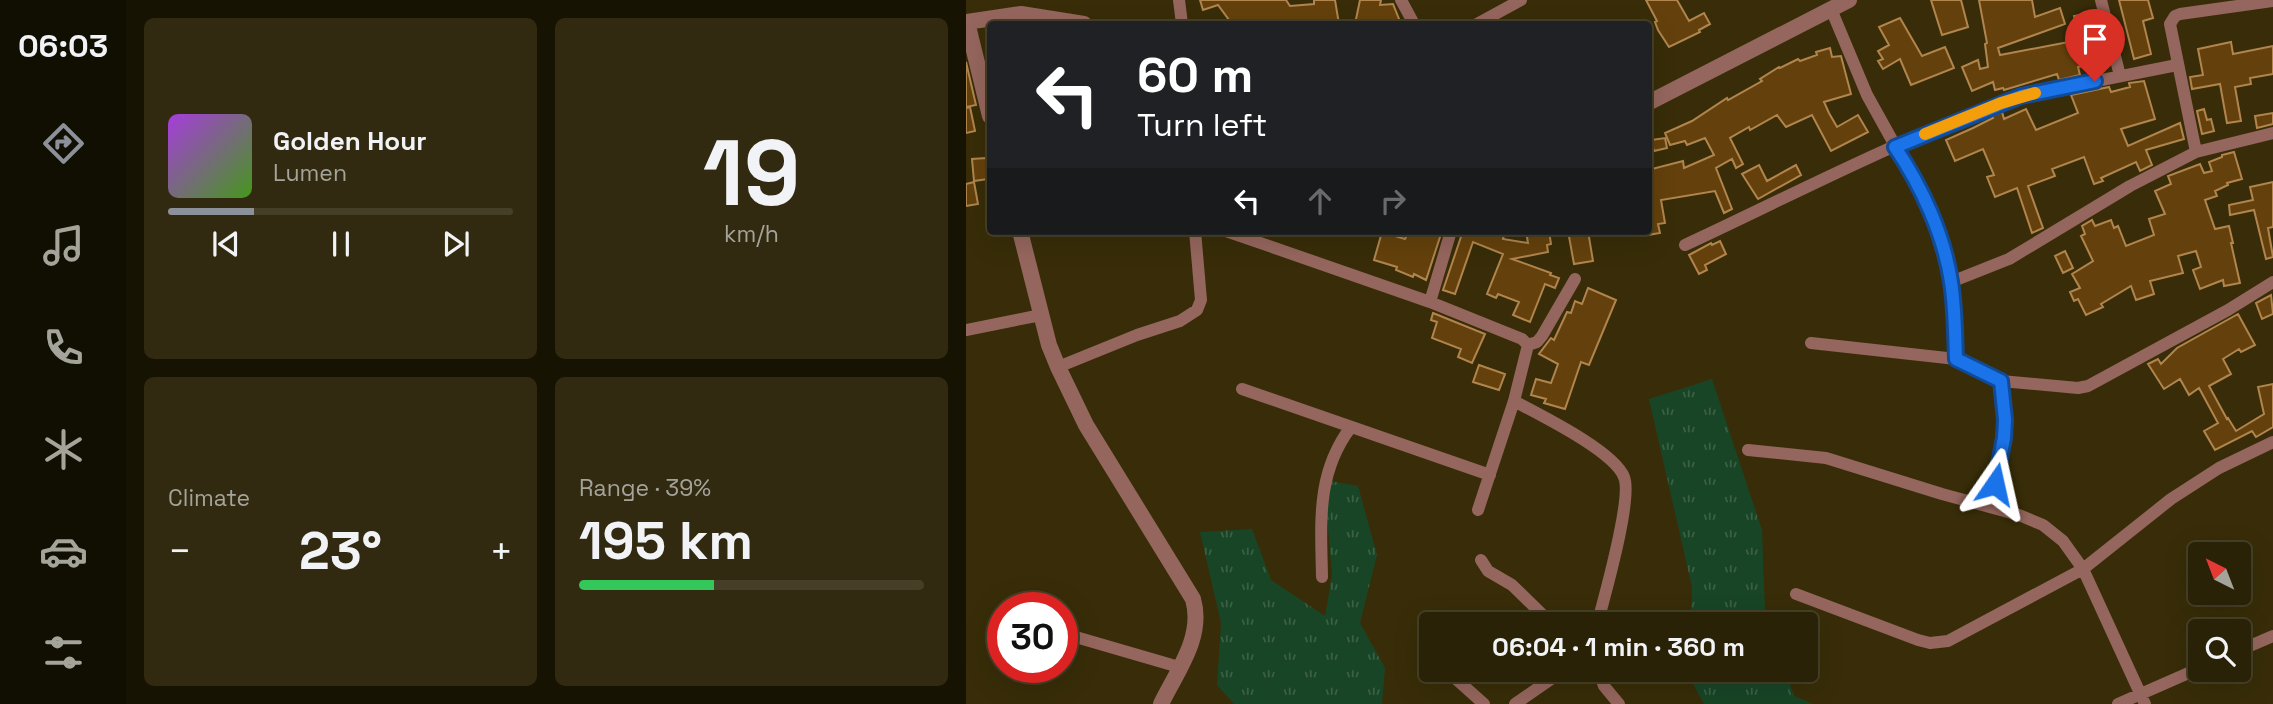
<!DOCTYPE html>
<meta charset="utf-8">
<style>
:root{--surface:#2a2206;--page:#322a10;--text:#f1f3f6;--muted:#a5a49b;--line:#463f28;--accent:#8c9099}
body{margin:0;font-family:"Space Grotesk",sans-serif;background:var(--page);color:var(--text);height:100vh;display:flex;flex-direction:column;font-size:26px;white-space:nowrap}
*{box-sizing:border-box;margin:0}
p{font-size:23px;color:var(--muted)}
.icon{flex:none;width:38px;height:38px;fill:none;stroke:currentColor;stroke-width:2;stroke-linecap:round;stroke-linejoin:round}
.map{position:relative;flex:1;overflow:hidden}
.panel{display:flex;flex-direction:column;gap:18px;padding:18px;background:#171303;width:840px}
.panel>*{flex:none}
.banner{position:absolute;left:21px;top:21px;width:665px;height:214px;border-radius:7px;box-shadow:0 7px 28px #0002,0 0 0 2px var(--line);background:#202124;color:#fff;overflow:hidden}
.needle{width:46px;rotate:318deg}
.fabs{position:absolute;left:1222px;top:542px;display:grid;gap:14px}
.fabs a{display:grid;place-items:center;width:63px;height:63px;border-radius:7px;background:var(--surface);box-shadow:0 7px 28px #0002,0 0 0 2px var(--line);font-size:35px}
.speed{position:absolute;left:21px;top:592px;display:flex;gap:14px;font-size:35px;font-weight:700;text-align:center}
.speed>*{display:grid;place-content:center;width:91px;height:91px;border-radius:50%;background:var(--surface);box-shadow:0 7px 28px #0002,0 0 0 2px var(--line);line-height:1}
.speed .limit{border:10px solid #d22;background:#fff;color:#111}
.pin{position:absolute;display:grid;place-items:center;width:60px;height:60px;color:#fff;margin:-72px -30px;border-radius:50% 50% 50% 0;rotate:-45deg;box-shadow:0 0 7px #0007}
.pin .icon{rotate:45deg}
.me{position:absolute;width:77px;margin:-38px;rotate:11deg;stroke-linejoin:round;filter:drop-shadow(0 0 5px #0008)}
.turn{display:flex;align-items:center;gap:24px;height:147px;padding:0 35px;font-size:32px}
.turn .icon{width:91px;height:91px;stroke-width:2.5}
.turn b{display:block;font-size:49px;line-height:60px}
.lanes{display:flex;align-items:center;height:66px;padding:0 35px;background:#0003;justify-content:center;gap:35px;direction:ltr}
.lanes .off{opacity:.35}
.big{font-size:52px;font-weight:700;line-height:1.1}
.panel .card{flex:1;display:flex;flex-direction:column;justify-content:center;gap:10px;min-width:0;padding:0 24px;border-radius:10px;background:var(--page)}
.panel .dial{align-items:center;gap:0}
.dial b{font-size:91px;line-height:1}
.song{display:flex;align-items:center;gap:21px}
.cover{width:84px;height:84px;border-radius:10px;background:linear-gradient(135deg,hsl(280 70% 55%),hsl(100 70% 35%))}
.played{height:7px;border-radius:4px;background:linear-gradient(90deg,var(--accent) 25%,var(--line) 25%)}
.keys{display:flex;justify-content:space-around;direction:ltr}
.heat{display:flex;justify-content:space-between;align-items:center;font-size:38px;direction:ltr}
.charge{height:10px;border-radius:5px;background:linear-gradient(90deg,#34c759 39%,var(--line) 0)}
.panel .tiles{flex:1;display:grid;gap:18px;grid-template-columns:repeat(2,1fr)}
.trip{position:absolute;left:453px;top:612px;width:399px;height:70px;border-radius:7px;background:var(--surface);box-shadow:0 7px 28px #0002,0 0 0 2px var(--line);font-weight:700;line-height:70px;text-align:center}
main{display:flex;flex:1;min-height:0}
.tabs{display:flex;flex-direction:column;width:126px;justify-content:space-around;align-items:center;background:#110e02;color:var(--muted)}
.tabs .icon{width:49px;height:49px}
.tabs .selected{color:var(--accent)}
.tabs b{font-size:32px;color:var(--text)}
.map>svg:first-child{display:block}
.grass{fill:url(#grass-tufts)}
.building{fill:#64410c;stroke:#b1854d;stroke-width:2}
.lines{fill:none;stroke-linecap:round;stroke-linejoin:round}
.minor{stroke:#95665d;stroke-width:12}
.tertiary{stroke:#95665d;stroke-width:16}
.route-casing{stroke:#114b97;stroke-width:18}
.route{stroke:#1a73e8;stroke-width:12}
.slow{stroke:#f59e0b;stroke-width:12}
</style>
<main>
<nav class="tabs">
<b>06:03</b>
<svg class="icon selected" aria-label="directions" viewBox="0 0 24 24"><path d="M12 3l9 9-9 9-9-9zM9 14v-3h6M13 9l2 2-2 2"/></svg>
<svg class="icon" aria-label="music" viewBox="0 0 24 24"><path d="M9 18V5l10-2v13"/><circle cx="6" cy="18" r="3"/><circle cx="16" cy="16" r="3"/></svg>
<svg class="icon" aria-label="phone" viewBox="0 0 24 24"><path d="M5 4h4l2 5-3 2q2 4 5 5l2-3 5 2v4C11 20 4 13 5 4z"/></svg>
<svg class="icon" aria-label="climate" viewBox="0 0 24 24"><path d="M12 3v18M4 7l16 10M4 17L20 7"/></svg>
<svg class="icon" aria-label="car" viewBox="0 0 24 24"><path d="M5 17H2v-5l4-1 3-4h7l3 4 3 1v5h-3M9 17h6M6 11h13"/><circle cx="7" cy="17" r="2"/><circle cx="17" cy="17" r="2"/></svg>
<svg class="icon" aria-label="filters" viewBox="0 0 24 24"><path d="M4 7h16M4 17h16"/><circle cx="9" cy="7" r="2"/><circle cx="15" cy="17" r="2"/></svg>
</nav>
<section class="panel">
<div class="tiles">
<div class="card">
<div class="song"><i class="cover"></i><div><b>Golden Hour</b><p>Lumen</p></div></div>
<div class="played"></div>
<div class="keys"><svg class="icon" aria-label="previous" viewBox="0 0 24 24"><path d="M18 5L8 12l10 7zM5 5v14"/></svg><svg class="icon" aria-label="pause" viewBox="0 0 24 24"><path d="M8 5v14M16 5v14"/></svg><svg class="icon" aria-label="next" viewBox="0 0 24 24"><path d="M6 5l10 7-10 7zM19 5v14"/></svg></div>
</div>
<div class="card dial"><b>19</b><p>km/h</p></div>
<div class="card"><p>Climate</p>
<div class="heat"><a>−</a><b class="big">23°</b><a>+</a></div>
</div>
<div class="card"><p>Range · 39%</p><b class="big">195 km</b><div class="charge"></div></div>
</div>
</section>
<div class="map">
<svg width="1307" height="704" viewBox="0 0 1307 704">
<defs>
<pattern id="grass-tufts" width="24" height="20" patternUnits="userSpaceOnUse" patternTransform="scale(1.75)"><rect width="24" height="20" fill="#184526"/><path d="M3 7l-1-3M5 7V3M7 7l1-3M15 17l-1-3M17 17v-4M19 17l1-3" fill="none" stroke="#3b6045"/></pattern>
</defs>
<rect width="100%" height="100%" fill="#382d08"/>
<!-- grass -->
<path class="grass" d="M746 379 796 530 799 612 804 625H725L726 587 683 399Z
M358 480 392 486 411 555 394 623 419 668 416 704H268L251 685 255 623 234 532 286 529 305 580 359 616 366 575Z
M723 670H819L828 696 847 704H738L723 676Z"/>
<!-- building -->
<path class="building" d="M234 0H320L324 6 348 4V0H369L373 24H266L252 5 237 10Z
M394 0H415L414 5 427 4 435 24H389Z
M680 0H711L723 21 738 13 744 24 733 30 734 32 703 47 692 30 689 22 691 21Z
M965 0H995L1002 27 976 35Z
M1013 0H1066L1069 17 1094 8 1099 24 1032 48 1034 55 1113 40 1108 16 1125 13 1127 24 1132 23 1141 61 1112 67 1114 75 1093 80 1091 74 1038 90 1037 88 1029 90 1027 82 1006 91 996 67 1012 60 1014 69 1022 67 1019 44 1021 43Z
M1153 0H1182L1187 18 1177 21 1185 54 1168 59Z
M934 18 956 56 979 47 988 68 945 85 934 59 917 69 912 61 917 59 912 51 923 45 913 27Z
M1265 42 1267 54 1307 46V74L1284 78 1285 84 1269 87 1275 121 1261 123 1254 84 1226 89 1224 77 1237 75 1232 49Z
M864 48 866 57 875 56 885 94 858 102 863 113 871 127 892 115 902 132 865 151 846 115 820 127 811 115 784 130 783 127 764 138 777 164 770 168 766 159 750 168 766 209 758 213 749 191 695 200 699 223 692 224 694 233 682 235V170L717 161 718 168 748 155 739 138 721 145 719 141 704 145 699 133 726 121 761 98 762 100 796 81 794 79 813 67 814 68 832 59 834 61 851 55 850 52Z
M0 62 10 105 0 107Z
M1178 81 1189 119 1155 129 1162 146 1214 123 1218 139 1180 150 1186 165 1174 171 1170 162 1135 178 1137 181 1128 184 1118 157 1086 169 1089 176 1062 186 1077 228 1066 233 1051 188 1029 197 1021 177 1028 175 1017 149 989 161 980 140 1007 128 1027 118 1026 116 1036 112 1038 119 1060 109 1070 130 1112 113 1105 95 1143 87 1145 92 1164 87 1163 83Z
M4 107 9 131 0 133V108Z
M1238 109 1241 120 1245 119 1248 131 1236 134 1231 111Z
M1307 113V124L1291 128 1289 116Z
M699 138 701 148 688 151 685 140Z
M1268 152 1276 179 1261 183 1262 185 1249 191 1251 196 1239 200 1249 229 1263 226 1267 243H1265L1274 283 1258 286 1257 280 1234 289 1227 270 1235 267 1230 251 1212 256 1217 273 1184 281 1188 294 1170 300 1165 286 1135 304 1137 307 1120 315 1112 299 1108 301 1104 292 1114 288 1106 274 1127 261 1115 236 1119 234 1116 226 1126 220 1129 226 1145 220 1148 228 1152 226 1160 246 1188 235 1183 219 1199 214 1189 191 1205 184 1202 176 1234 164 1238 173 1246 171 1243 162 1256 157V155Z
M20 158 22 179 8 181 6 159Z
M793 165 801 181 830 165 835 175 792 199 776 174Z
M8 182 12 204 0 206V184Z
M1307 182V227L1302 228 1307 257 1300 259 1288 210 1264 215 1263 205 1287 200 1284 187Z
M443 231H469L475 234 460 280 448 274 447 277 430 270 431 267 408 260 416 232 439 239Z
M497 231H539L537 239 562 243 560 231H583L585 244 581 245 582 252 546 259 585 273 584 275 593 278 589 288 579 284 564 322 547 315 553 302 532 294 530 298 521 294 537 254 507 242 489 294 477 290Z
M602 231H622L627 261 608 264Z
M754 241 760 254 739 265 741 270 733 274 723 255 745 243 746 245Z
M1099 251 1107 268 1097 273 1089 256Z
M622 288 650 300 623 365 615 362 599 409 578 403 580 399 565 395 570 379 585 383 592 364 573 354 585 338 588 340 601 312 605 313 609 301 616 304Z
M1305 295 1307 314 1296 319 1290 303Z
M467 313 519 334 506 363 492 357 495 349 466 338 471 322 465 320Z
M1272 314 1289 345 1275 352 1273 349 1257 359 1265 374 1243 386 1261 419 1262 418 1270 431 1298 414 1292 387 1307 384V427L1290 437 1286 431 1249 450 1238 431 1252 423 1233 388 1223 395 1214 379 1198 389 1182 364 1192 359 1195 364 1211 348Z
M513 365 539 374 533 390 507 382Z"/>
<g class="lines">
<!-- minor -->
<path class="minor" d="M213 0 216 24
M435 0 448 24
M1135 0 1154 76
M865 9 901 95 961 203 985 282 990 359
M511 24 555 0
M1230 152 1204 24 1209 16 1214 14 1307 1
M260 231 464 302 556 339 562 345
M719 245C829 194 939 135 1055 96L1211 65
M985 282 1043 259 1164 186 1230 152 1307 133
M464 302 485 231
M0 330 75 315
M845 343 990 359 1035 381 1112 388 1122 386 1262 310 1307 282
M562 345 571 342 576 336 609 279
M92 367 171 335 214 321 231 310 235 300 229 231
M276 389 524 475
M548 401C574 415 648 451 658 477 667 498 638 598 631 625
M782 450 860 458 976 494 1053 515 1077 525 1097 541 1117 569 1179 704
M1024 507 1038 438 1039 420 1035 381
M512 510 548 401 562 345
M515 560 522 571 546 585 587 625
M356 577C355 522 350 473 385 427
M830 594 952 640 964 643 982 641 1117 569 1205 499 1253 468 1307 442
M96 633 213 667
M1272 651 1307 636
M461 653 466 657
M480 670 518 704
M632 670 638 686 653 704
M549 704 598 670
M1152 704 1234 668"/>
<!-- tertiary -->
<path class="tertiary" d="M0 22 55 14 118 24
M1 22 24 116
M682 103 883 0
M54 231 83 345 92 367 120 425 227 599C238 637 211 671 195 704"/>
</g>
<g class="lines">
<defs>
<path id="route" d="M1029 484 1038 438 1039 420 1035 381 990 359C989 333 989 307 985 282 978 235 956 187 929 147L1055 96 1129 81"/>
</defs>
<!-- route casing -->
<use href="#route" class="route-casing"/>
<!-- route -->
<use href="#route" class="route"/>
<!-- slow -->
<path class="slow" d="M959 134 1035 103 1069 93"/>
</g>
</svg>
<div class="fabs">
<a><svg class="needle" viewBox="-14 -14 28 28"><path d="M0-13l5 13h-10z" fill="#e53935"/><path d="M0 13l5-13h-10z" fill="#a5a49b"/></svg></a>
<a><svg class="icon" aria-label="search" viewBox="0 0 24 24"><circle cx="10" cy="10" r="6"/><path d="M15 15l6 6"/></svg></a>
</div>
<div class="speed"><div class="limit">30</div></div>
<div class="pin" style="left:1129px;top:81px;background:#d93025"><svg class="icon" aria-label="arrive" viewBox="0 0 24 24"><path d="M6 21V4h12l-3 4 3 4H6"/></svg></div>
<svg class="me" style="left:1029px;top:484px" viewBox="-20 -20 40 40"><path d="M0-17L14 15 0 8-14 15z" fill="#1a73e8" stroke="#fff" stroke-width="4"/></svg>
<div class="trip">06:04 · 1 min · 360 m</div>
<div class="banner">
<div class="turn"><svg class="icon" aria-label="left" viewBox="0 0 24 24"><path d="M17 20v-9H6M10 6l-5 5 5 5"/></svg><div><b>60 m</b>Turn left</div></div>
<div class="lanes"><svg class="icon" aria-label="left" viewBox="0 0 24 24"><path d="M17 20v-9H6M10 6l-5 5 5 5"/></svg><svg class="icon off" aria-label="ahead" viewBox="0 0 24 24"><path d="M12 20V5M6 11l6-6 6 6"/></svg><svg class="icon off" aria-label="right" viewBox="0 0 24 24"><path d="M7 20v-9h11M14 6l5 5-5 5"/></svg></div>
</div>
</div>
</main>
